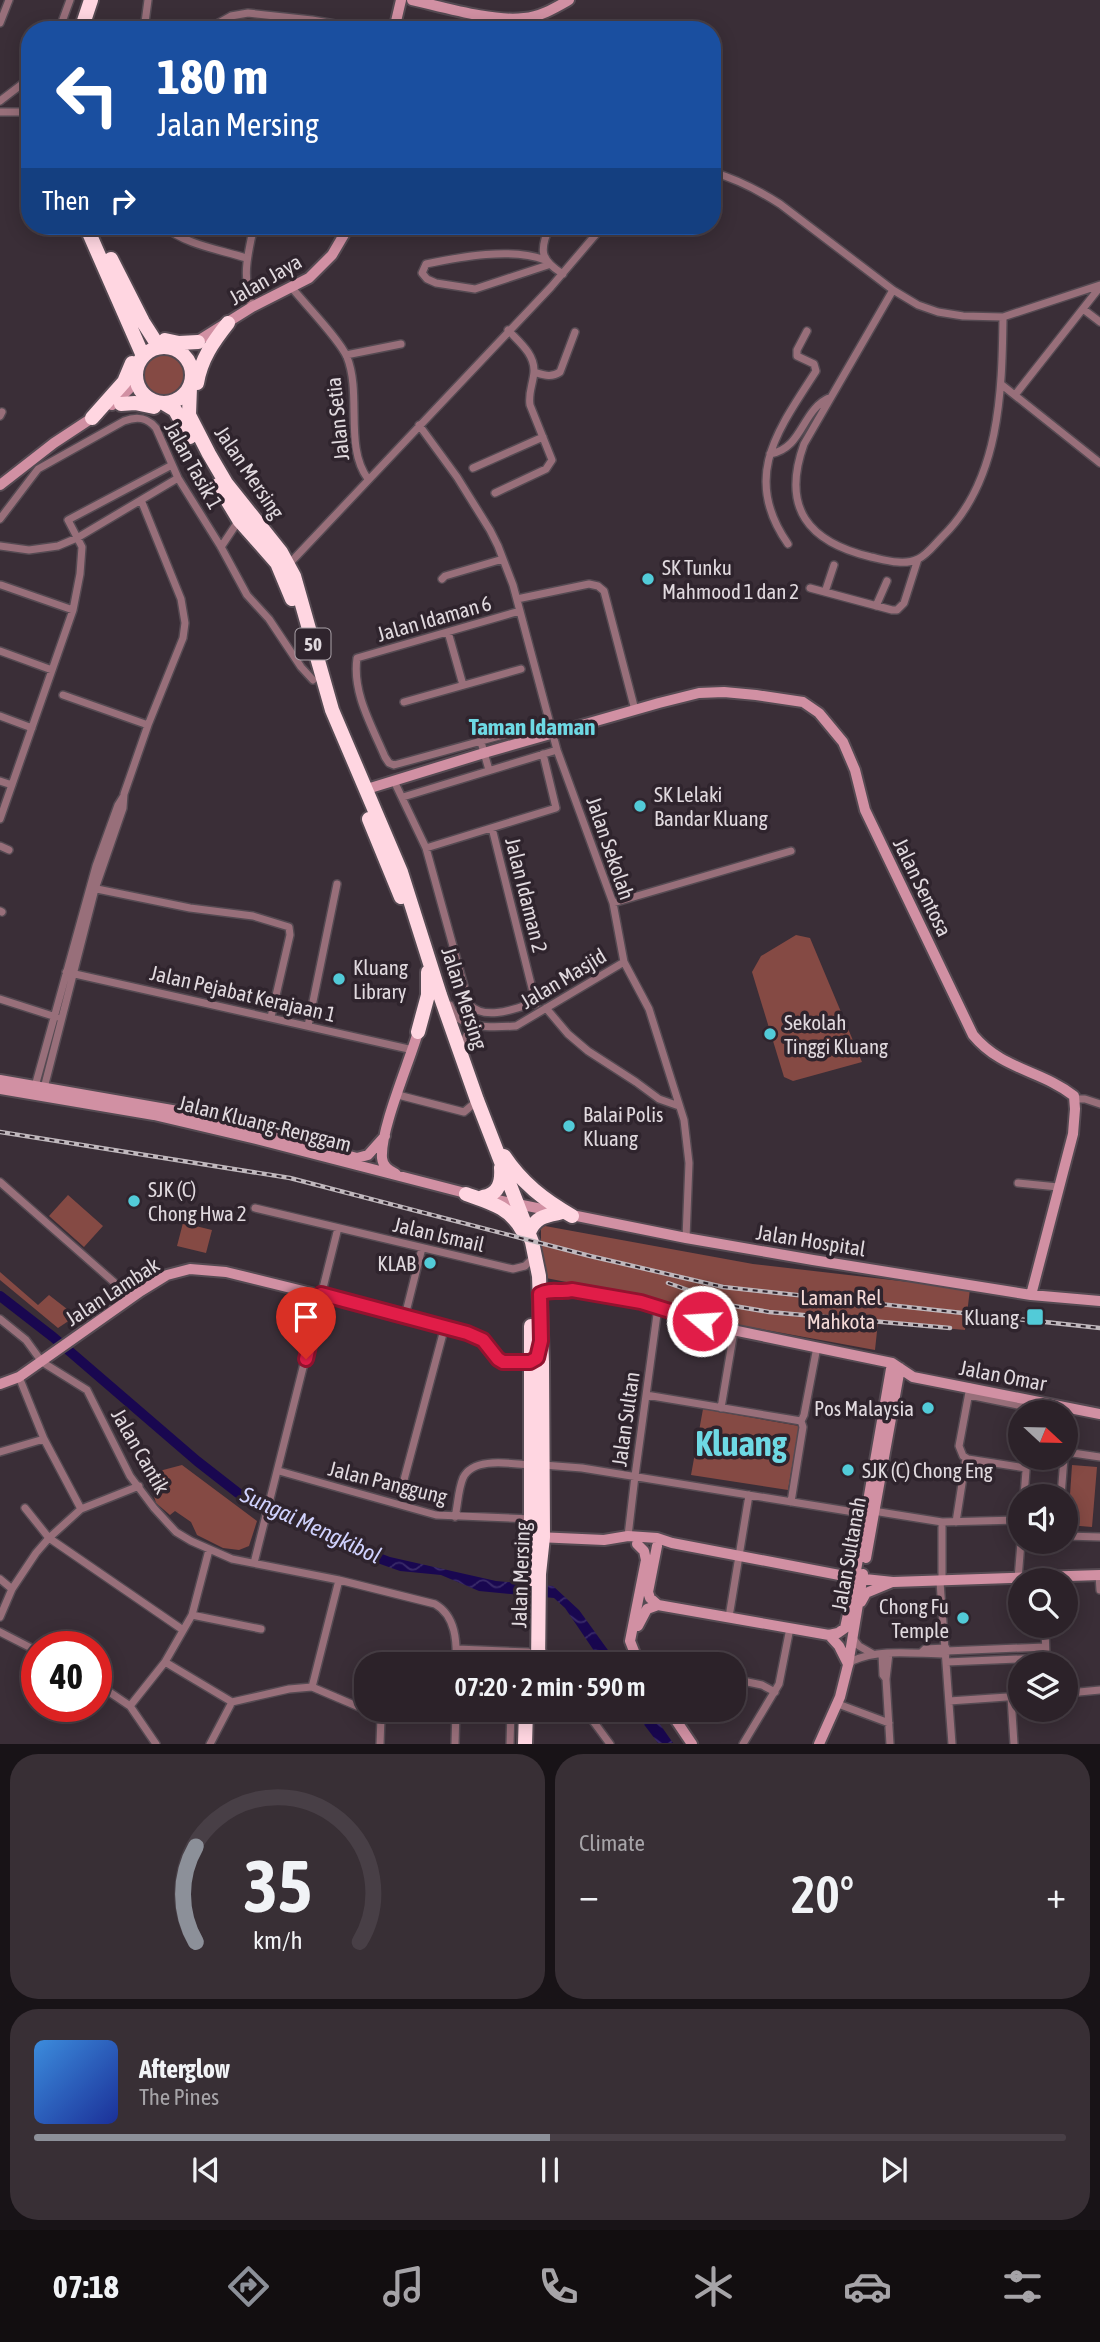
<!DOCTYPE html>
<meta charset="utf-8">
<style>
:root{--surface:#2c2229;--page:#382f35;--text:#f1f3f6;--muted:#a6a4a8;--line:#483f46;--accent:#8c9099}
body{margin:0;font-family:"Asap Condensed",sans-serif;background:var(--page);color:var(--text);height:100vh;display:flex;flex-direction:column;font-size:26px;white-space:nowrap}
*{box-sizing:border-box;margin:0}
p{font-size:23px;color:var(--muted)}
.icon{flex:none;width:38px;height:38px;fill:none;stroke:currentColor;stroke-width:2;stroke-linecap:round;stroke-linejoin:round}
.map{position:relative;height:1744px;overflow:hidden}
.side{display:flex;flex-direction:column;gap:10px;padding:10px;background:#181317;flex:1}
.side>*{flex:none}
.top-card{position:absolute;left:21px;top:21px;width:700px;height:214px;border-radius:28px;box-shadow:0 4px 18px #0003,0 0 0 2px var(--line);background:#1a4fa0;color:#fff;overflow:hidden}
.needle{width:46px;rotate:112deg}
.fabs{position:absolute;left:1008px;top:1400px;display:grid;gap:14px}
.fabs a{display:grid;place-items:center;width:70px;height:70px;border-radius:50%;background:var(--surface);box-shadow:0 4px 18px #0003,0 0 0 2px var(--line);font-size:35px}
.speed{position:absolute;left:21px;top:1631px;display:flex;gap:14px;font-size:35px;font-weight:700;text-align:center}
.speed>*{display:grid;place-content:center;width:91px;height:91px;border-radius:50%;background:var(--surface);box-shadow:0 4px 18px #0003,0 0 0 2px var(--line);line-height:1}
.speed .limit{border:10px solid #d22;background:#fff;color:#111}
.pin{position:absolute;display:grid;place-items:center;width:60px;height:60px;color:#fff;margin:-72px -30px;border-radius:50% 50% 50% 0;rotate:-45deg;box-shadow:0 0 7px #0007}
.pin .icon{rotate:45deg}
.me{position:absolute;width:77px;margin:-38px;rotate:288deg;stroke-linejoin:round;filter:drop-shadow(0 0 5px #0008)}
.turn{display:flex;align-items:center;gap:24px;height:147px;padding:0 21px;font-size:32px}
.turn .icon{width:91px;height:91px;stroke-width:2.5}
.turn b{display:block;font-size:49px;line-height:60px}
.then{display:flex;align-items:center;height:66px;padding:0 21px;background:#0003;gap:14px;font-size:26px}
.big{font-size:52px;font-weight:600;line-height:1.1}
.side .card{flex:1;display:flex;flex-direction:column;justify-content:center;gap:10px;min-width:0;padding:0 24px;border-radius:28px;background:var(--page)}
.side .dial{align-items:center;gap:0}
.dial svg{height:182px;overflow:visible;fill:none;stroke:var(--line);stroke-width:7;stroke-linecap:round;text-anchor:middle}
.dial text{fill:var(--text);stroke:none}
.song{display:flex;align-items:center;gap:21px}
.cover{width:84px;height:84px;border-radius:10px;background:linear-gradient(135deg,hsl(210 70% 55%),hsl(230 70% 35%))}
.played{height:7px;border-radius:4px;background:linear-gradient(90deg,var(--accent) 50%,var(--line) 50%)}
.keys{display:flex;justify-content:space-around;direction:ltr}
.heat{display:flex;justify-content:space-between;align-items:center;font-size:38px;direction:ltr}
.side .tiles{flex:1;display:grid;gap:10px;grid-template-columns:1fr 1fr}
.card:last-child{grid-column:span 2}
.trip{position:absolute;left:354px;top:1652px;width:392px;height:70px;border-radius:28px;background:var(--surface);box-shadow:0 4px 18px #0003,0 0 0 2px var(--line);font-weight:600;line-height:70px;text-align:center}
.dock{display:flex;height:112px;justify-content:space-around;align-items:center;background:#120e10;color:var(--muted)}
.dock .icon{width:49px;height:49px}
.dock .on{color:var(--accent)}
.dock b{font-size:32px;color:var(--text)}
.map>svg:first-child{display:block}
.green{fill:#854a44}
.water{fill:url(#water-waves)}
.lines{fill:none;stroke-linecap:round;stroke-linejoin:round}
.river{stroke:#190750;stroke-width:10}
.street-tunnel{stroke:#534850;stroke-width:7;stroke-dasharray:7 3.5;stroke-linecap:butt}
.street-casing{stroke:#554a52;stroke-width:10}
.secondary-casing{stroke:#554a52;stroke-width:14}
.highway-casing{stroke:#554a52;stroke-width:18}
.street{stroke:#986f7a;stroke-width:7}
.secondary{stroke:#d190a3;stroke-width:10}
.highway{stroke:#ffd6e1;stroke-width:14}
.rail-casing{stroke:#c0b8bd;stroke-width:4.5}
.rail{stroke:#2f242d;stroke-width:2;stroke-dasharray:5;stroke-linecap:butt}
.route-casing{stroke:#92132f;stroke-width:18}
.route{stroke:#e11d48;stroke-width:12}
.poi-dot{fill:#52cbd8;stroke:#2f242d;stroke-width:2.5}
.labels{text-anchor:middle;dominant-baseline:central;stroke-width:7;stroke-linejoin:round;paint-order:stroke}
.shield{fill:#2f242d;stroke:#aca3aa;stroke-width:2}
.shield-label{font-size:19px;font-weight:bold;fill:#e1dadf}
.street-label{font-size:21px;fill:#e1dadf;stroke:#2f242d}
.poi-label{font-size:21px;fill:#e1dadf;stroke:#2f242d;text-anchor:start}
.park-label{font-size:21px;fill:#f5dad7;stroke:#2f242d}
.neighbourhood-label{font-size:23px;font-weight:bold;fill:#6ed9e4;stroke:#2f242d}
.water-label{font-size:23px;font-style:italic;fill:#d0d2fe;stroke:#2f242d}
.town-label{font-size:35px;font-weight:bold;fill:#6ed9e4;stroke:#2f242d}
</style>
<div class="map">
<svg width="1100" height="1744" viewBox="0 0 1100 1744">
<defs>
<pattern id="water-waves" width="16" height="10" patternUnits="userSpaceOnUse" patternTransform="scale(1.75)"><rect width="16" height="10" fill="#190750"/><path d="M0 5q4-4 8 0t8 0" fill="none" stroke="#3a2b69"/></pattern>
</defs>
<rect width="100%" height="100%" fill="#3a2e37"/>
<!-- green -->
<path class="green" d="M142 374a21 21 0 1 1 42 0a21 21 0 1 1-42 0Z
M796 935 810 938 862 1062 793 1081 784 1077 752 972 761 956Z
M68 1195 103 1226 84 1247 49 1216Z
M183 1223 212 1230 206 1253 177 1246Z
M545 1226 753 1264 970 1289 965 1330 878 1322 875 1350 739 1325 662 1301 546 1278 541 1272V1228Z
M0 1272 38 1305 49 1295 76 1316 58 1328 0 1280Z
M703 1409 799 1426 788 1490 691 1475Z
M182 1465 257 1521 249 1546 239 1550 223 1548 197 1535 191 1522 175 1511 170 1515 156 1503 151 1486 154 1477 163 1470Z
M1072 1465 1097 1467 1092 1527 1068 1525Z"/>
<!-- water -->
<path class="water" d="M273 1505 322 1526 351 1542 390 1557 496 1581 553 1586 579 1610 618 1664H603L565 1608 554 1598 479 1591 441 1575 400 1571 349 1553 270 1516Z
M633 1710H650L673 1743H658Z"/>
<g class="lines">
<!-- river -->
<path class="river" d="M0 1296 53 1337 197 1461 238 1493 285 1516"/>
<!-- street-tunnel -->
<path class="street-tunnel" d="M1066 1693 1079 1692"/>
<defs>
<path id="street" d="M0 23 9 0
M59 30 70 0
M144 30 148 0
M206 30 231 16 248 13 312 20 369 30
M0 101 30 78
M0 112H30
M712 172C737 179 758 190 780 204L893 290 918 305 938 312 963 316 1003 317 1100 285
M164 226C186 245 218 249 246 258
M550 226C539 250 540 260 563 274
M545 260C512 247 460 257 426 264L422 273 427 279 436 283 475 289 548 265
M292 288C305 304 340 340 347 357 362 395 344 447 368 479
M893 290 804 444C781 508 808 542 871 557 885 560 904 566 918 559 927 555 935 544 942 537 1000 481 1002 392 1003 317
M252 307C242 276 247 257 254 226
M1083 309 1100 322
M346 355 401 344
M534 372C544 375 551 378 560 372L575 332
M1002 385 1100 463
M1015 395 1100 287
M0 416 2 412
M419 425 457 477 490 530 498 546 513 585 557 750 613 903 624 962 649 1009 684 1120 689 1163 686 1238
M770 454C804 448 801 409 831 397
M473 468 543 437
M495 493 546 469 552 460 530 405C528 393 533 384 534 372 535 354 519 342 508 330
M0 519 38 469 124 421C137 416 147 417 156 428L178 478 221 547 247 595 269 619 301 667 313 680
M788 544C741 477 778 430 816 371L814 364 797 356V350L807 331
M0 546 29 550 58 546 77 538 178 478
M221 547 239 520
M289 564 551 287 603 226
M442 579 445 576 503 559
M1 585 73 610
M810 588 892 610H897L904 603 918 559
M825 592 834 565
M517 599 589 584 598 586 604 591 635 710
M876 606 887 581
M520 611 357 658C352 693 372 726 385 757L389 763 394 765 550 722
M448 632 463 685
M0 651 52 670
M63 695 148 725
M404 702 521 669
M0 716 32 728
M481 742 489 770
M0 781 12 785
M394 781 426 848 469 1004C485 1022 517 1008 536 1002
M403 797 557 750
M0 819 73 610 80 574 82 547 68 520 172 465
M492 828 536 1004
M0 846 9 850
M426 848 556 808 543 754
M92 888 190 908 253 916 289 927 290 935 271 1017
M613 903 791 851
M0 911 2 912
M66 972 413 1050
M0 999 56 1017
M450 1005C452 1010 454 1016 459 1019 473 1029 500 1027 516 1026L624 962
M546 1008 568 1034 588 1051 636 1082 659 1099 679 1106
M308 1026 337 884
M463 1049C464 1036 468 1032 478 1025
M34 1090 96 866 118 805 123 797
M43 1092 95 889 123 808 124 794 148 725 183 638 185 623 181 599 141 500
M398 1095 464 1112 477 1101
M1075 1099H1085L1100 1104
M0 1182 132 1298
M1018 1183 1058 1187
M255 1208 513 1269 525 1266 530 1261
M405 1316 422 1248
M0 1319 26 1340 42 1362 87 1390 130 1476 154 1508 176 1532 191 1541 232 1559 339 1580 435 1604C456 1616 457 1642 456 1664
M19 1377 44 1439
M970 1387 959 1446 963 1456 968 1459 1026 1468
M646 1395 801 1421
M969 1395 1018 1405 1026 1412
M721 1408 734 1331
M0 1452 44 1439 81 1509
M1066 1452 1100 1457
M543 1465 582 1468 854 1512 867 1510 942 1522 1020 1520
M279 1471 436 1515 531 1519
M401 1491 445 1326
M1024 1496 1027 1458
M1061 1496 1064 1458
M791 1502 803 1427 801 1421 804 1415 817 1347
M25 1508 49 1538 183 1630
M455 1517C458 1504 458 1490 463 1478 473 1456 513 1464 531 1465
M942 1522V1582
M956 1522 966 1458
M628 1536 635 1476 658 1307
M1066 1536 1100 1537
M254 1563 338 1228
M1099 1575 1100 1590
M0 1579 12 1589
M1018 1579 1021 1542
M940 1582 952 1744
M192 1615 261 1629
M0 1617 12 1589 36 1553 49 1538 81 1509 139 1486
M729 1617 749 1495
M0 1632 37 1651
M853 1638 859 1646 873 1654
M540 1648 552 1664
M457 1649 528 1652
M946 1651 1045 1647
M922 1652 925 1649 946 1648
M882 1654 883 1675 886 1679 890 1744
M379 1656 411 1664
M165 1662 232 1702 289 1689 312 1687 366 1710
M946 1662 1046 1658 1045 1626
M513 1664V1652
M849 1666 852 1661C881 1648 916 1654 946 1654
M733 1679 762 1685 775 1692
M886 1679 889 1653
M96 1683 130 1706 156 1744
M312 1687 339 1580
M1079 1692 1100 1690
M1011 1697 1014 1744
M949 1701 1020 1696
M838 1704 889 1723
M130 1706 165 1662 192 1615 209 1550
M366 1710 381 1717 380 1744
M585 1710 610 1744
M210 1744 232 1702
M455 1744 456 1710
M510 1744 511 1710
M743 1744 779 1684 790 1628"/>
<path id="secondary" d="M412 0C443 7 493 22 524 18 540 17 555 8 569 0
M394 30 401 0
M193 344 252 307 309 278 332 255 349 226
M112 405 129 389 136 375
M0 485 54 443 98 414
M367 789 484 753 659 703 699 693 724 692 756 695 803 702 819 713 843 742 855 770 865 810 973 1035C1002 1070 1041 1070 1074 1096L1075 1109 1073 1134 1031 1295
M0 1080 189 1113 357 1158 368 1155 385 1136
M0 1089 154 1115 256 1139 473 1195
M396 1174C389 1170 383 1167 382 1158 380 1130 409 1063 418 1032
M492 1199 686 1238 813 1260 1031 1295 1100 1301
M540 1294C550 1288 561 1293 572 1291L641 1302 723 1328 892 1363 913 1377 1100 1414
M0 1384 19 1377 141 1291 167 1275 190 1269 226 1272 445 1326 478 1337 486 1343 498 1359 503 1362H531
M537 1537 604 1540 628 1536 657 1538 672 1543 855 1578 893 1582 1100 1575
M637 1544 644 1551 646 1560 630 1641 639 1664
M657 1546 648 1592 650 1598 658 1605 829 1635 838 1633 845 1628 850 1605 892 1363
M866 1558 900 1368
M861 1602 866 1593 890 1583
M638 1626 647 1609 658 1605
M829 1635 839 1646 848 1664
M669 1710 692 1744
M819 1744 840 1697 848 1665 863 1574"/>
<path id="highway" d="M81 30 91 0
M86 226 143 356
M111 259 143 322 159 347
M165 340 179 343 198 342
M136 375a28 28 0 1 1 56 0a28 28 0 1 1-56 0Z
M197 383C201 359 213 342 228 323
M190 387 189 415 209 454 226 483 281 552 294 576 332 710 401 872 440 995 477 1100 532 1242 539 1276 542 1362 543 1537 539 1574 538 1664
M121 404 135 403 154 407
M165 404 175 410 190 437
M92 418 124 382 132 363
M218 485 239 520 277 563 292 599
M369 819 401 897
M418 1032 428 995V972
M504 1156C522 1183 544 1200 572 1216
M466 1194C488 1202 510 1207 522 1230
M483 1197C499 1194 502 1182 501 1168
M529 1232C536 1217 544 1216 559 1213
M531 1579V1326
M525 1744 526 1710"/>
</defs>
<!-- street casing -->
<use href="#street" class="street-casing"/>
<!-- secondary casing -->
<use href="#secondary" class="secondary-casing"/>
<!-- highway casing -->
<use href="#highway" class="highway-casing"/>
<!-- street -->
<use href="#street" class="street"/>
<!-- secondary -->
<use href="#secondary" class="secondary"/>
<!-- highway -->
<use href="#highway" class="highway"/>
<defs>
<path id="rail" d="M0 1132 290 1178 590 1256 723 1287 1100 1328
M668 1283 734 1306 769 1312 950 1328"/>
</defs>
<!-- rail casing -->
<use href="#rail" class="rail-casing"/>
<!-- rail -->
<use href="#rail" class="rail"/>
</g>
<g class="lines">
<defs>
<path id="route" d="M306 1359 321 1294 467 1333 483 1340 498 1359 503 1362H530L537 1358 541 1341 540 1294C550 1288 561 1293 572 1290L641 1302 702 1321"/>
</defs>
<!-- route casing -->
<use href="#route" class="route-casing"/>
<!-- route -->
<use href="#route" class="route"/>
</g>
<!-- markers -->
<g class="poi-dot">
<circle cx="648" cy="579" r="7"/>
<circle cx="640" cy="806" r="7"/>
<circle cx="339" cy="979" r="7"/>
<circle cx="770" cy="1034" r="7"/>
<circle cx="569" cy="1126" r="7"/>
<circle cx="134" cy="1201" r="7"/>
<circle cx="430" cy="1263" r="7"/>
<rect x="1026" y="1308" width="18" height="18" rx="3.5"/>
<circle cx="928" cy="1408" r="7"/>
<circle cx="848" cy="1470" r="7"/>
<circle cx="963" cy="1618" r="7"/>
</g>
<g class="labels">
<!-- shield labels -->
<rect class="shield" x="295.5" y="628.5" width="35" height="31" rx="5"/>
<g class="shield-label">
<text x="313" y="644">50</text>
</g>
<!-- street labels -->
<g class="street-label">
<text transform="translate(265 279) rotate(-30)">Jalan Jaya</text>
<text transform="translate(337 419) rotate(-96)">Jalan Setia</text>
<text transform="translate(194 465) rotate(61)">Jalan Tasik 1</text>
<text transform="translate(250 472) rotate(56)">Jalan Mersing</text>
<text transform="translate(434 618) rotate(-16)">Jalan Idaman 6</text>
<text transform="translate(611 848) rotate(71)">Jalan Sekolah</text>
<text transform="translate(923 887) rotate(64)">Jalan Sentosa</text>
<text transform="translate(527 895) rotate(76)">Jalan Idaman 2</text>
<text transform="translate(563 978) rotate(-31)">Jalan Masjid</text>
<text transform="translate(243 993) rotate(13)">Jalan Pejabat Kerajaan 1</text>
<text transform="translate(465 998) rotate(72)">Jalan Mersing</text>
<text transform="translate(265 1123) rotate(14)">Jalan Kluang-Renggam</text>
<text transform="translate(439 1234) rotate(13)">Jalan Ismail</text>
<text transform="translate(811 1240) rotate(9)">Jalan Hospital</text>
<text transform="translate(112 1291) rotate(-33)">Jalan Lambak</text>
<text transform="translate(1003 1375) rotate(11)">Jalan Omar</text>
<text transform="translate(625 1419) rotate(-82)">Jalan Sultan</text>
<text transform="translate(141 1451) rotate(60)">Jalan Cantik</text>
<text transform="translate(388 1482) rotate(14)">Jalan Panggung</text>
<text transform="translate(848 1554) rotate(-80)">Jalan Sultanah</text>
<text transform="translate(520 1575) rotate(-88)">Jalan Mersing</text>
</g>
<!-- poi labels -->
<g class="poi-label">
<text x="662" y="567">SK Tunku<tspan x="662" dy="24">Mahmood 1 dan 2</tspan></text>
<text x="654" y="794">SK Lelaki<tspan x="654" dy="24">Bandar Kluang</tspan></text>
<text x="353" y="967">Kluang<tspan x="353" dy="24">Library</tspan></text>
<text x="784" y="1022">Sekolah<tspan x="784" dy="24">Tinggi Kluang</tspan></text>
<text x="583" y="1114">Balai Polis<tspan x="583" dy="24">Kluang</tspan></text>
<text x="148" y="1189">SJK (C)<tspan x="148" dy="24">Chong Hwa 2</tspan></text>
<text x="416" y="1263" text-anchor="end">KLAB</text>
<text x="1019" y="1317" text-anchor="end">Kluang</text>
<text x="914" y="1408" text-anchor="end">Pos Malaysia</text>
<text x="862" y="1470">SJK (C) Chong Eng</text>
<text x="949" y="1606" text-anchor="end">Chong Fu<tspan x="949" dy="24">Temple</tspan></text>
</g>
<!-- park labels -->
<g class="park-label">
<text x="841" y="1297">Laman Rel<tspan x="841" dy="24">Mahkota</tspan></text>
</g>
<!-- neighbourhood labels -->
<g class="neighbourhood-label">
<text x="532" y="727">Taman Idaman</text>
</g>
<!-- water labels -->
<g class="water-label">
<text transform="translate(311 1525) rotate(25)">Sungai Mengkibol</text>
</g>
<!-- town labels -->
<g class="town-label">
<text x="741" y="1443">Kluang</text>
</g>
</g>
</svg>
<div class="fabs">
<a><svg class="needle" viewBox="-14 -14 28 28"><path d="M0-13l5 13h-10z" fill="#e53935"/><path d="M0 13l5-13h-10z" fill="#a6a4a8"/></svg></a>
<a><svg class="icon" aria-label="sound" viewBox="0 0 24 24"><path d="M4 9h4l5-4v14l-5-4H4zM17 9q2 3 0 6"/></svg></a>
<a><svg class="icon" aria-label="search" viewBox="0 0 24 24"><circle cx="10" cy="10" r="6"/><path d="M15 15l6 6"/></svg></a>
<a><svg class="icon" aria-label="layers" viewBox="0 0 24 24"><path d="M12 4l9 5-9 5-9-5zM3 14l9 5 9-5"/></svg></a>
</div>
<div class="speed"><div class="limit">40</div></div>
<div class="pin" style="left:306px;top:1359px;background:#d93025"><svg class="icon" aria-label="arrive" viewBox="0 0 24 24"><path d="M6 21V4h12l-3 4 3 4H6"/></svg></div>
<svg class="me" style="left:702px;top:1321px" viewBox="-20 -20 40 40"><circle r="17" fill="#e11d48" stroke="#fff" stroke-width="3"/><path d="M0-11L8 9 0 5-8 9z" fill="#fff"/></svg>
<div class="trip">07:20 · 2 min · 590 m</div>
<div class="top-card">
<div class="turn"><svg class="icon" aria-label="left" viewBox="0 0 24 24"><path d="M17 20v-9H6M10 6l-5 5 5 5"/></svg><div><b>180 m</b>Jalan Mersing</div></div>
<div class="then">Then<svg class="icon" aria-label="right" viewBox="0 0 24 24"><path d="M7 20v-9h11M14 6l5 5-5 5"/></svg></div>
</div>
</div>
<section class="side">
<div class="tiles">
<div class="card dial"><svg viewBox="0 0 100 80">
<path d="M14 69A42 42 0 1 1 86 69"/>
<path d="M14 69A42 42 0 0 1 14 27" stroke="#8c9099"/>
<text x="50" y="56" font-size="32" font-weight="700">35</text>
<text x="50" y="72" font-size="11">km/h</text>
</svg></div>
<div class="card"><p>Climate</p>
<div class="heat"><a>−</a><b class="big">20°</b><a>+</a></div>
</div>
<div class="card">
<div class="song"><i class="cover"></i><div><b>Afterglow</b><p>The Pines</p></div></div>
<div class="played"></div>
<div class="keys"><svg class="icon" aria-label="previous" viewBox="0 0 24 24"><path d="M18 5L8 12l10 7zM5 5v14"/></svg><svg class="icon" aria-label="pause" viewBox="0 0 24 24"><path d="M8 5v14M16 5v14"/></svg><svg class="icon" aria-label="next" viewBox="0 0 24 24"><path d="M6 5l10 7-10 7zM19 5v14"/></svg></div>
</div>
</div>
</section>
<nav class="dock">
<b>07:18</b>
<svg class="icon on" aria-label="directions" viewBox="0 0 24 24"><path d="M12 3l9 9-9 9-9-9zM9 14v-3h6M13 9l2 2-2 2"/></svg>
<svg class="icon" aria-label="music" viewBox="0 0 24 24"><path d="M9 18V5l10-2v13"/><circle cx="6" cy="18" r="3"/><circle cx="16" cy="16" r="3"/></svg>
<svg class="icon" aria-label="phone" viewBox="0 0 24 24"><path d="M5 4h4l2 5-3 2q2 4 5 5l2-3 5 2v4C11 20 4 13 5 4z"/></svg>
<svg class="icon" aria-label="climate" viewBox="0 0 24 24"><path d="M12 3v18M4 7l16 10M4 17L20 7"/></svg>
<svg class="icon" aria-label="car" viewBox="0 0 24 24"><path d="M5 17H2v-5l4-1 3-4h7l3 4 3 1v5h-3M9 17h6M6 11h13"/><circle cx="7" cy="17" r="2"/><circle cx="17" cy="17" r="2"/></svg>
<svg class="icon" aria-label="filters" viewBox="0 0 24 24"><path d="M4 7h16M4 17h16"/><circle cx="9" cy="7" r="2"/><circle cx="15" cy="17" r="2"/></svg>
</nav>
